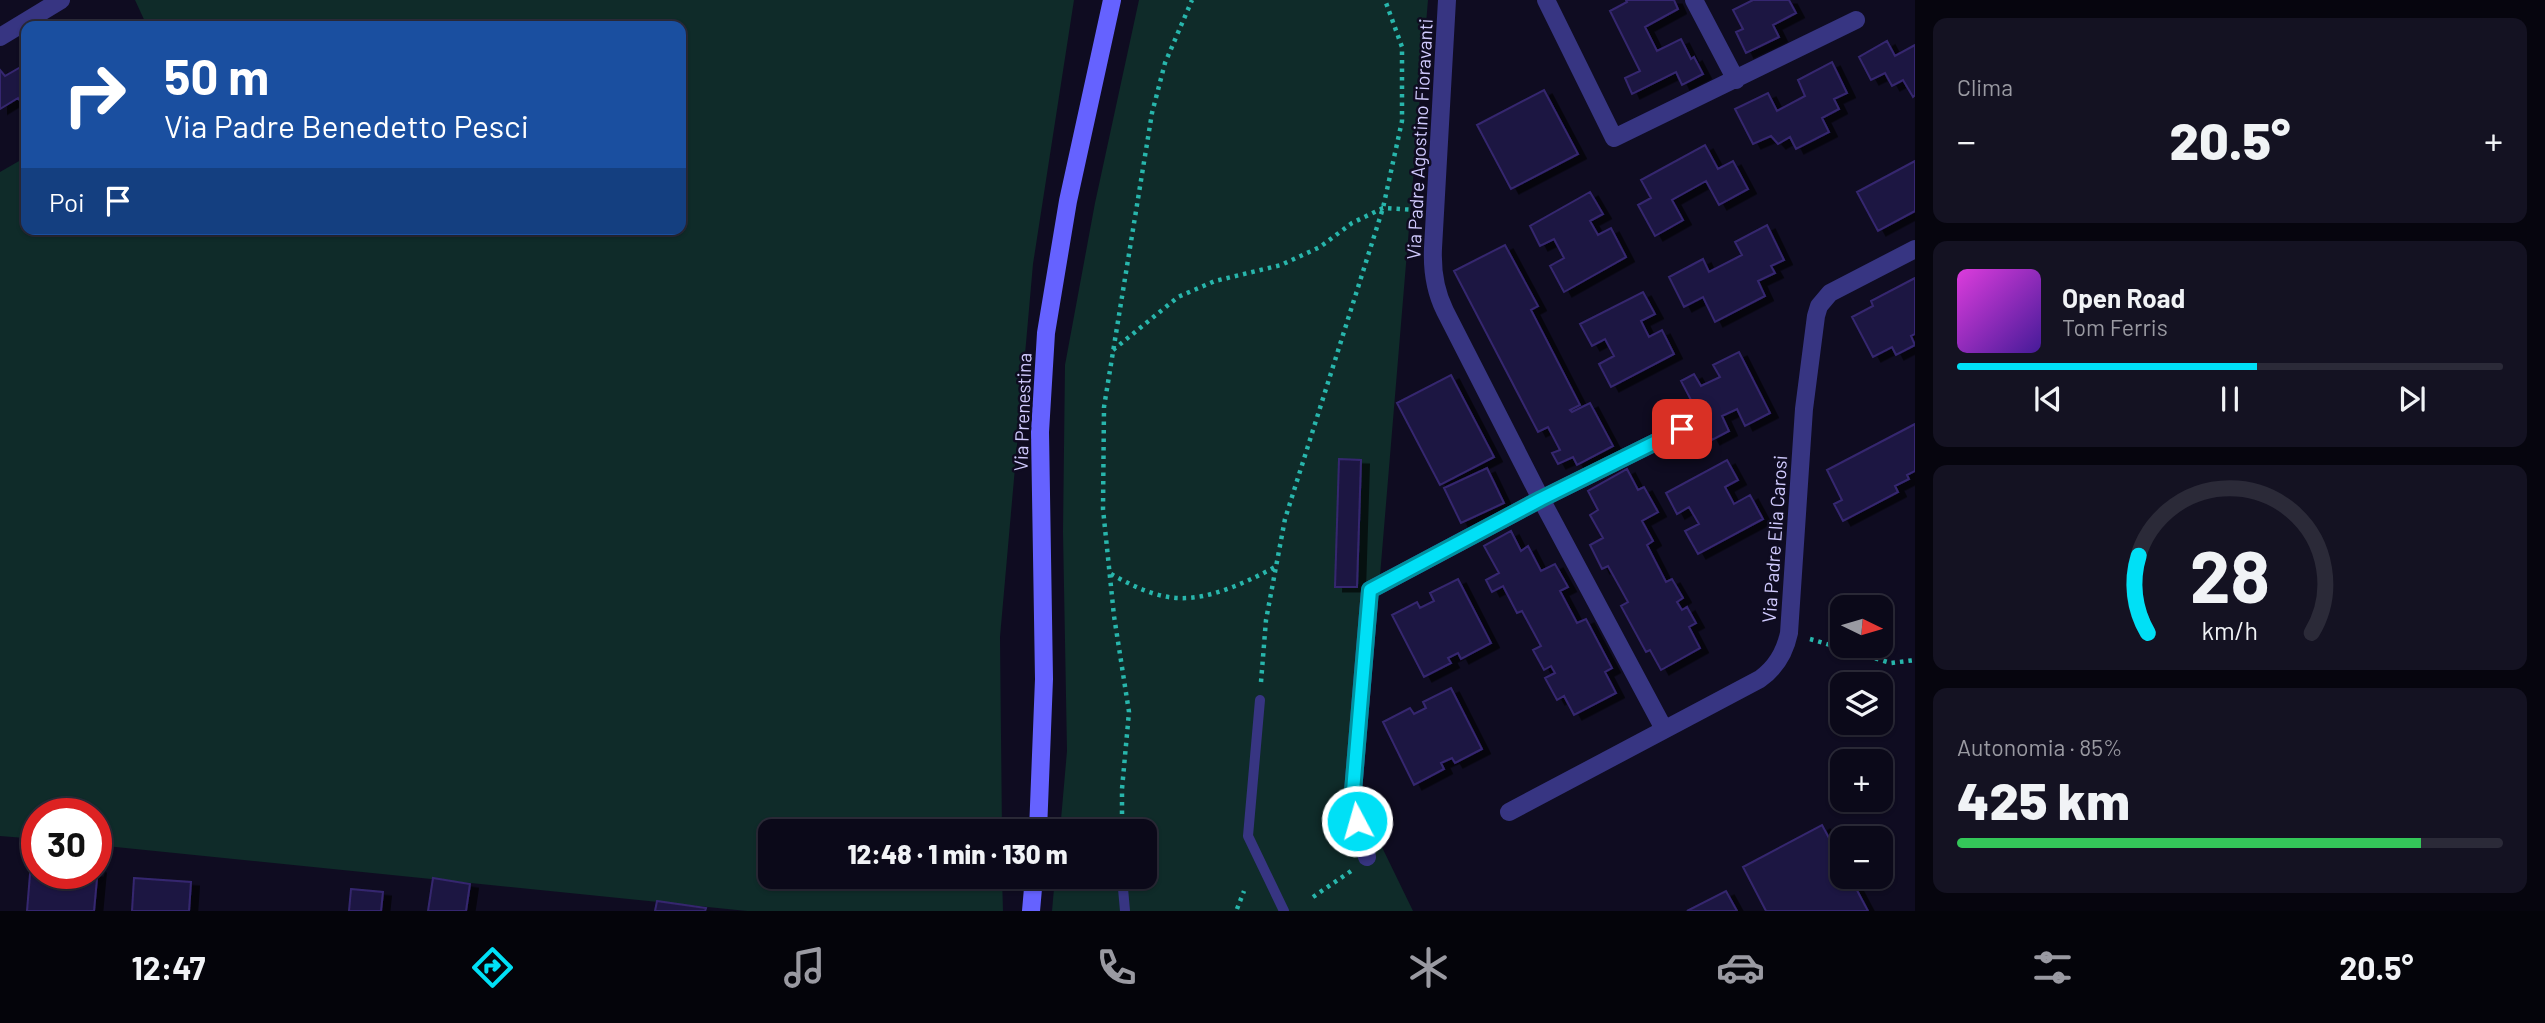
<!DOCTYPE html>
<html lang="it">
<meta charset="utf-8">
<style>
:root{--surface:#0b0919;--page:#141222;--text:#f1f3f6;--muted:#9a9aa2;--line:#2b2a38;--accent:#00e0f6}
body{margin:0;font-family:Barlow,sans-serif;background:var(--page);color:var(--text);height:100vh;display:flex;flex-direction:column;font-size:26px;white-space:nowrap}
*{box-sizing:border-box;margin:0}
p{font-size:23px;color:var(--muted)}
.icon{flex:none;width:38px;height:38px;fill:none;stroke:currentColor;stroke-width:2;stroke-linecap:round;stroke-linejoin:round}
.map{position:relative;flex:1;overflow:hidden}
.sheet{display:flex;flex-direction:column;gap:18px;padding:18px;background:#06050e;width:630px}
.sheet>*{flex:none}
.top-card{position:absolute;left:21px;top:21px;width:665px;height:214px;border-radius:14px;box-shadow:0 2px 5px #0004,0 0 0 2px var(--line);background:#1a4fa0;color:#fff;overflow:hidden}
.needle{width:46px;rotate:95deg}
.controls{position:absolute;left:1830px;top:595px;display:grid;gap:14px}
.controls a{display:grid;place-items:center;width:63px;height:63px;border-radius:14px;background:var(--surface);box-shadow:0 2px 5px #0004,0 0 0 2px var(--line);font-size:35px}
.speed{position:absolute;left:21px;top:798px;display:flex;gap:14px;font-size:35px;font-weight:700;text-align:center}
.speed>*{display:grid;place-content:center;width:91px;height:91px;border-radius:50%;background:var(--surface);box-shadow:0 2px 5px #0004,0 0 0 2px var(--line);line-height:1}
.speed .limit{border:10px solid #d22;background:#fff;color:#111}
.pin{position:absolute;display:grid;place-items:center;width:60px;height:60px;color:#fff;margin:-30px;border-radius:14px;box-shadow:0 4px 10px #0006}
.me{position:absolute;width:77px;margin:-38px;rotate:354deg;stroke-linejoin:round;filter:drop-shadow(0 0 5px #0008)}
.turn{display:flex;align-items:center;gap:24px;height:147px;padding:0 28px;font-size:32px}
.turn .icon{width:91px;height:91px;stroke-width:2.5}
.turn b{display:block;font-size:49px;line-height:60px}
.then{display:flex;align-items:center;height:66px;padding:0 28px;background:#0003;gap:14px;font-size:26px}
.big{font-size:52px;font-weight:800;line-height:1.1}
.sheet .widget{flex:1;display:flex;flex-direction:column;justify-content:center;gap:10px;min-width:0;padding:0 24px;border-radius:14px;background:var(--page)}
.sheet .dial{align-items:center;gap:0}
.dial svg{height:182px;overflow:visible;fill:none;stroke:var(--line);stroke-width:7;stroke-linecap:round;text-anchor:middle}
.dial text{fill:var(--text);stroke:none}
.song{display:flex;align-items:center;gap:21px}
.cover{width:84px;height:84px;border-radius:10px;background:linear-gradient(135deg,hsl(300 70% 55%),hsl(260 70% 35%))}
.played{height:7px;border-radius:4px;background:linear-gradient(90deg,var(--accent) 55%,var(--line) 55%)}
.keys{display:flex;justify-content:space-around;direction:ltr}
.heat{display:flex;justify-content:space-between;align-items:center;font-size:38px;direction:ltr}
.charge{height:10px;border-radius:5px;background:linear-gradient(90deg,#34c759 85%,var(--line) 0)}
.trip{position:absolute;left:758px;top:819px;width:399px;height:70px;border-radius:14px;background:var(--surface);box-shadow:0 2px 5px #0004,0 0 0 2px var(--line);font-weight:800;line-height:70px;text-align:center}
.tab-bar{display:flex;height:112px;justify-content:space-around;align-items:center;background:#04040a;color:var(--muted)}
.tab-bar .icon{width:49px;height:49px}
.tab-bar .selected{color:var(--accent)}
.tab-bar b{font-size:32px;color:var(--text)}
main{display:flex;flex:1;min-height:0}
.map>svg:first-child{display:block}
.green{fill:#0f2b29}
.building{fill:#1f1742;stroke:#35286f;stroke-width:2;filter:url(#shadow)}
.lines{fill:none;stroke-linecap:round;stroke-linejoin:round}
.path{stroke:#28b6ac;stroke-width:4.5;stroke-dasharray:3.5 5;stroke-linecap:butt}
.service{stroke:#373582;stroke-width:10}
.minor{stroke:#373582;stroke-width:18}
.secondary{stroke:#6562ff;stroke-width:18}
.route-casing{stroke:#0092a0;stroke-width:18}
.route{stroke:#00e0f6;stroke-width:12}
.labels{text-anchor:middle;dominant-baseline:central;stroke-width:5;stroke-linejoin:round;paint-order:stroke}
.street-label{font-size:19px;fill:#d1cbff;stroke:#0f0c21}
</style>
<main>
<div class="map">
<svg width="1915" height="911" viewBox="0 0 1915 911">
<defs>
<filter id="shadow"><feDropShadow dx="8" dy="4.5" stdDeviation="0" flood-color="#0009"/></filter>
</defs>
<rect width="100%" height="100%" fill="#0f0c21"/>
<!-- green -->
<path class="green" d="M135 0H1074L1033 264 1000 637 1002 831H770V877H1002L1003 911H747L96 845V814H37V839L0 836V172L26 157V229H681V26H147Z
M1139 0H1428L1361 804 1413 911H1052L1055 877H1144V831H1060L1067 751 1063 532 1065 365 1095 203Z"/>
<!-- building -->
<path class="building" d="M1626 0H1674L1678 9 1645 27 1657 51 1681 39 1691 59 1694 57 1703 74 1682 85 1676 72 1632 94 1625 78 1640 71 1610 11 1627 2Z
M1753 0H1789L1796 13 1773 25 1779 37 1746 53 1736 32 1743 29 1733 10Z
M1887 41 1895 56 1915 45V95L1913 97 1903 80 1892 86 1885 73 1871 80 1859 57Z
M1832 62 1847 93 1834 99 1839 109 1822 118 1829 132 1796 149 1790 137 1778 144 1771 136 1753 144 1735 109 1768 93 1777 111 1805 96 1798 80Z
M26 64V98L21 102 18 98 0 109V70L5 76Z
M1544 90 1578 154 1511 189 1477 125Z
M1705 145 1718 169 1733 161 1748 189 1719 205 1706 181 1672 200 1683 220 1655 236 1638 205 1651 198 1641 180Z
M1915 161V211L1878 231 1857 192Z
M1590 192 1603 214 1590 221 1598 235 1611 228 1626 257 1564 292 1550 266 1564 258 1554 239 1540 246 1530 226Z
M1767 225 1784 260 1771 266 1775 273 1758 281 1765 296 1715 322 1703 297 1684 307 1669 277 1703 259 1709 272 1742 255 1735 242Z
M1505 245 1538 306 1531 310 1580 405 1570 410 1572 412 1590 403 1613 446 1577 465 1573 457 1558 464 1552 453 1560 450 1548 427 1538 432 1454 271Z
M1915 278V334L1911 336 1915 345 1896 355 1892 347 1873 357 1852 317 1873 306 1871 301Z
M1643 292 1655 314 1641 321 1649 337 1662 330 1674 354 1611 387 1599 364 1614 356 1605 339 1592 346 1580 324Z
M1739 352 1770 413 1745 426 1737 409 1722 416 1729 431 1712 440 1681 381 1694 374 1701 386 1720 377 1713 365Z
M1451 375 1494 457 1440 485 1397 403Z
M1915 424V471L1907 475 1909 479 1895 486 1898 492 1843 521 1834 504 1842 500 1827 470Z
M1339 459 1361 460 1357 587H1335Z
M1727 460 1738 480 1725 487 1734 504 1750 495 1763 519 1698 554 1685 531 1699 524 1689 507 1677 514 1666 493Z
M1487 468 1504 503 1461 523 1444 488Z
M1627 469 1638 490 1644 487 1658 512 1642 521 1653 541 1647 545 1666 582 1672 579 1683 598 1677 602 1682 610 1687 607 1696 623 1689 627 1700 648 1661 670 1650 650 1646 652 1621 606 1628 602 1608 566 1602 569 1590 545 1603 538 1590 515 1598 510 1588 491Z
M1511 531 1521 551 1528 546 1541 571 1555 564 1568 587 1560 591 1577 623 1586 619 1612 668 1605 672 1616 693 1574 715 1564 696 1557 700 1545 678 1555 673 1551 666 1544 670 1533 650 1541 646 1522 611 1517 613 1503 586 1492 592 1486 580 1499 573 1484 546Z
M1458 579 1491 643 1461 659 1458 653 1448 658 1451 663 1424 677 1392 615 1417 602 1420 608 1434 601 1430 593Z
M1451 688 1482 749 1455 763 1452 758 1441 763 1444 769 1414 785 1383 722 1410 708 1414 714 1426 708 1423 702Z
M1822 825 1843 864V877H1850L1868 911H1766L1743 867Z
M31 862H37V873H96L98 868 94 911H27Z
M134 878 191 882 189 911H132Z
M433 878 470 884 466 911H428Z
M351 889 383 892 381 911H349Z
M1726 891 1737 911H1687Z
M657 901 706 908 705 911H655Z"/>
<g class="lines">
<!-- path -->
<path class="path" d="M1113 350 1178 297 1215 281 1281 265 1320 247 1352 223 1383 208 1415 210
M1111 574C1131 585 1154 597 1178 598 1210 600 1249 581 1277 566
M1810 639 1891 663 1915 660
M1261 682 1266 620 1285 519 1383 208 1402 121V47L1385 0
M1122 831V789L1129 712 1114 616 1103 509 1104 407 1152 113 1165 63 1192 0
M1313 897 1351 871
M1237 909 1244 891"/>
<!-- service -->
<path class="service" d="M1260 700 1248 836 1284 911
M1122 877 1125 911"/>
<!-- minor -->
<path class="minor" d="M1447 0 1433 248C1432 270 1435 291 1445 311L1541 499 1664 729
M1546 0 1614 138 1856 20
M1694 0 1736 80
M0 37 61 0
M1509 812 1760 679C1777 667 1785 652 1789 633L1804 409 1816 316 1819 306 1830 293 1915 249
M1367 857 1352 803 1370 590 1541 499 1682 429"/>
<!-- secondary -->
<path class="secondary" d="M1038 831 1044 679 1040 432 1046 333 1068 201 1112 0
M1031 911 1034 877"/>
</g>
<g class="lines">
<defs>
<path id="route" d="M1357 821 1352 803 1370 590 1541 499 1682 429"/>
</defs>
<!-- route casing -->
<use href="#route" class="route-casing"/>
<!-- route -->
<use href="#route" class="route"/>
</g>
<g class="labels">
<!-- street labels -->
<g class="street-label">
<text transform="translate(1419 139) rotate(-87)">Via Padre Agostino Fioravanti</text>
<text transform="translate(1022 412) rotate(-88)">Via Prenestina</text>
<text transform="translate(1774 539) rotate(-86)">Via Padre Elia Carosi</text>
</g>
</g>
</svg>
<div class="controls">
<a><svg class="needle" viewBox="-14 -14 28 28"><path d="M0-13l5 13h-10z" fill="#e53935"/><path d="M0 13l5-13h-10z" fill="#9a9aa2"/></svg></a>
<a><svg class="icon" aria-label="layers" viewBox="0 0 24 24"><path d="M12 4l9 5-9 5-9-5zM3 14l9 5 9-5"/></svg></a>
<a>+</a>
<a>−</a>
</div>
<div class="speed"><div class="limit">30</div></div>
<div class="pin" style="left:1682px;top:429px;background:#d93025"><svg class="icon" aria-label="arrive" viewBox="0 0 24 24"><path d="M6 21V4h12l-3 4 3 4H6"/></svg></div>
<svg class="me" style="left:1357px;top:821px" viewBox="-20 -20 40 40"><circle r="17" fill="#00e0f6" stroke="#fff" stroke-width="3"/><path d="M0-11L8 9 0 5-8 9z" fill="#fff"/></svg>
<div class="trip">12:48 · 1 min · 130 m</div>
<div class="top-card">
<div class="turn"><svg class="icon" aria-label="right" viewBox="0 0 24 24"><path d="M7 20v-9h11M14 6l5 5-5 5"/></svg><div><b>50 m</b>Via Padre Benedetto Pesci</div></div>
<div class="then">Poi<svg class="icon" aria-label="arrive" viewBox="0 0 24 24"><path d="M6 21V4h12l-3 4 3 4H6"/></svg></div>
</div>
</div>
<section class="sheet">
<div class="widget"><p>Clima</p>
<div class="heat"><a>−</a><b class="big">20.5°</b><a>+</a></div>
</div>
<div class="widget">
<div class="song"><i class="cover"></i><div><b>Open Road</b><p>Tom Ferris</p></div></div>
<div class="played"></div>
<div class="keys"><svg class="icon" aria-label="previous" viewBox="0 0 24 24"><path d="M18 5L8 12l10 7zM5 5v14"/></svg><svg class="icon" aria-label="pause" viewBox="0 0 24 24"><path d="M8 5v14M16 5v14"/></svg><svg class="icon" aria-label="next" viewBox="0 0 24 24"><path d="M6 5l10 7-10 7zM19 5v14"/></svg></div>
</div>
<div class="widget dial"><svg viewBox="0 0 100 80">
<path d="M14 69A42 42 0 1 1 86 69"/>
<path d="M14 69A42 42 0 0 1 10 35" stroke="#00e0f6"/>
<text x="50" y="56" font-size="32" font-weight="700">28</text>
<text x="50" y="72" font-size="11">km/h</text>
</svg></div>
<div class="widget"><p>Autonomia · 85%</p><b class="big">425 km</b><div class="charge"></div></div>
</section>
</main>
<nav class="tab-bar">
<b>12:47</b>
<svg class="icon selected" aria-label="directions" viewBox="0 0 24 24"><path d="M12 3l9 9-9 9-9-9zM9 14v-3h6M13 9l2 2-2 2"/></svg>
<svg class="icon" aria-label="music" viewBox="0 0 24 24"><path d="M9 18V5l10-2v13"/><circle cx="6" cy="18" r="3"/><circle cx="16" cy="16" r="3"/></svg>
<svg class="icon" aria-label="phone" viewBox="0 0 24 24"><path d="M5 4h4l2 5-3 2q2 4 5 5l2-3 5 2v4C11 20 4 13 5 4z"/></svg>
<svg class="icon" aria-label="climate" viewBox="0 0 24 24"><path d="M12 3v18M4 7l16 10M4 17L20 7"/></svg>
<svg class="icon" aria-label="car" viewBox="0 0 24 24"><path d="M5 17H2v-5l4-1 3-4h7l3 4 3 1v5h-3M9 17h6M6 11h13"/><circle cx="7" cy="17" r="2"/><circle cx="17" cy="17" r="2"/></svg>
<svg class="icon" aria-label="filters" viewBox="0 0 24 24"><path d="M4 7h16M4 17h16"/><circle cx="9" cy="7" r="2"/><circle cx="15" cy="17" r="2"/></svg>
<b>20.5°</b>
</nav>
